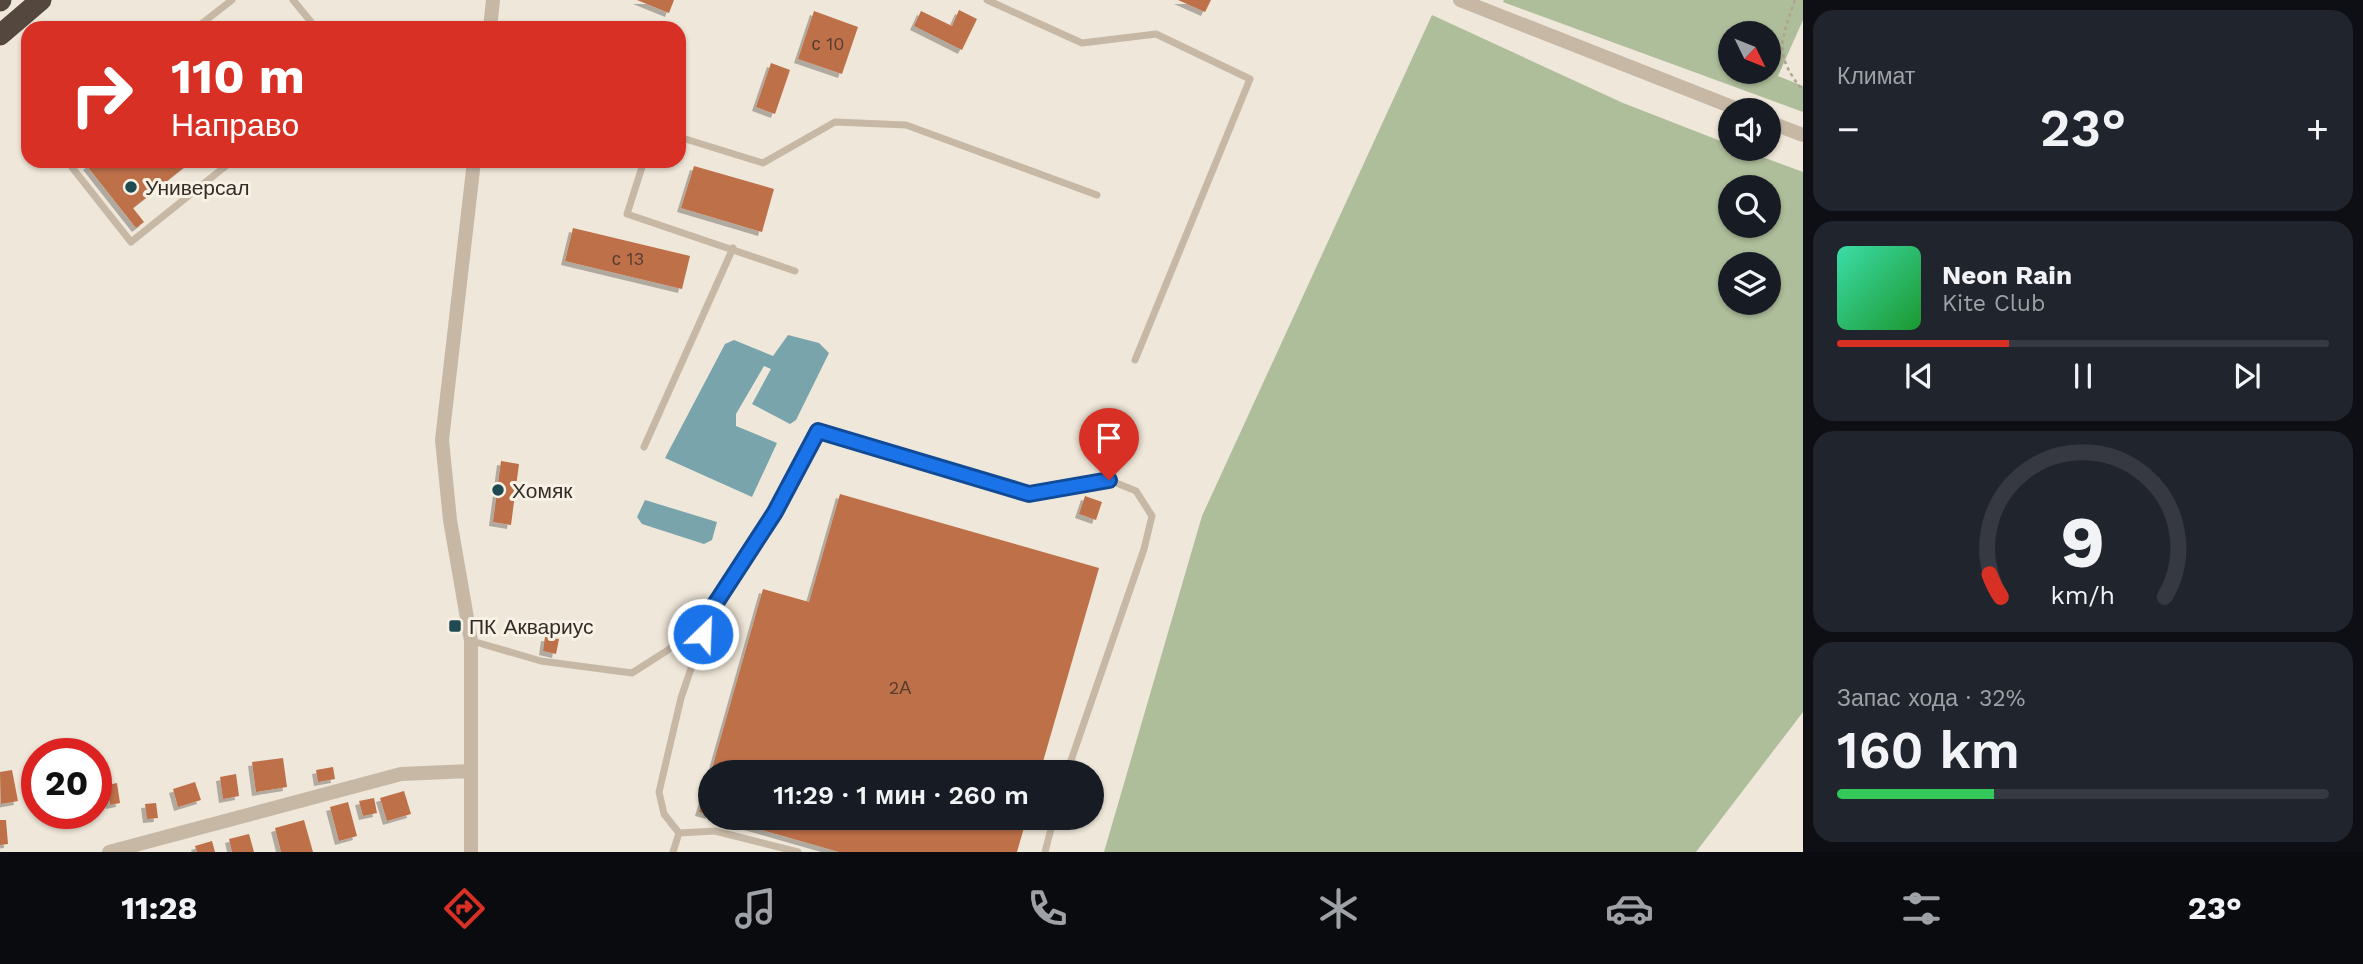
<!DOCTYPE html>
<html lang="ru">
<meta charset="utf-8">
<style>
:root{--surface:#171b24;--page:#20242c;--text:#f1f3f6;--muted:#9ea1a6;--line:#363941;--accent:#d93025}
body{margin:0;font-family:"Work Sans",sans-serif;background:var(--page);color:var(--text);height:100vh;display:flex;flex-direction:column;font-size:26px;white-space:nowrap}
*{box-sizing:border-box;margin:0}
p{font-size:23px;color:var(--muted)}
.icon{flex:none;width:38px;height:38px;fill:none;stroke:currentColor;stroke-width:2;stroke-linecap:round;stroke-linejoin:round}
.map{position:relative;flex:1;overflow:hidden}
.drawer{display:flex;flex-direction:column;gap:10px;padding:10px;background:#0d0f14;width:560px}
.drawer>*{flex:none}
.top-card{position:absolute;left:21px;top:21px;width:665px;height:147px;border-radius:21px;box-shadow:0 2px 5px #0004;background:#d93025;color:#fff;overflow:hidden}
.needle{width:46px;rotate:133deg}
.fabs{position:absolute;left:1718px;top:21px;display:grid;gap:14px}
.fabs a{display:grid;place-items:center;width:63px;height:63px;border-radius:50%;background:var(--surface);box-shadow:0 2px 5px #0004;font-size:35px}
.speed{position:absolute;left:21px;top:738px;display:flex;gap:14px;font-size:35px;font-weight:700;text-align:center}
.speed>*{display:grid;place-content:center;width:91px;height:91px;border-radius:50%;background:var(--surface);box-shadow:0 2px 5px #0004;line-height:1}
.speed .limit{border:10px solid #d22;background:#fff;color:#111}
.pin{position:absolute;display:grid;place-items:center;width:60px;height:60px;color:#fff;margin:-72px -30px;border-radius:50% 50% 50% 0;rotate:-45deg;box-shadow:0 0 7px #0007}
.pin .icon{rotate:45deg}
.me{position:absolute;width:77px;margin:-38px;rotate:24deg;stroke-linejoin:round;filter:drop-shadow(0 0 5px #0008)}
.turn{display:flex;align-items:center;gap:24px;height:147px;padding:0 35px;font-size:32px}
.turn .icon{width:91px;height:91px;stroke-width:2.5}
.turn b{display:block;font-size:49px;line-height:60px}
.big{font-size:52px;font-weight:600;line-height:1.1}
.drawer .card{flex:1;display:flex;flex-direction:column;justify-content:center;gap:10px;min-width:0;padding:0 24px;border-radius:21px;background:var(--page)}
.drawer .dial{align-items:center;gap:0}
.dial svg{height:182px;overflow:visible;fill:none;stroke:var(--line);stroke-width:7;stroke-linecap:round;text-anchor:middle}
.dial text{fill:var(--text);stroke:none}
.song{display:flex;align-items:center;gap:21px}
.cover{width:84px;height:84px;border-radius:10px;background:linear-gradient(135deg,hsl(160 70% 55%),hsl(130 70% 35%))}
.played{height:7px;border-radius:4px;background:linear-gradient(90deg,var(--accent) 35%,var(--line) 35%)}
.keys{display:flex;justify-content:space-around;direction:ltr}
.heat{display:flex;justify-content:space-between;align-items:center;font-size:38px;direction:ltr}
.charge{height:10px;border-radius:5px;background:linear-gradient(90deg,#34c759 32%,var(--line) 0)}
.trip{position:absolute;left:698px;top:760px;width:406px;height:70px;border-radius:35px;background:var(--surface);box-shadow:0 2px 5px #0004;font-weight:600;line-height:70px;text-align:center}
.menu{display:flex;height:112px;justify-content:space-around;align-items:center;background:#090b0e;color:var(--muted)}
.menu .icon{width:49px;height:49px}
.menu .on{color:var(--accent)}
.menu b{font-size:32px;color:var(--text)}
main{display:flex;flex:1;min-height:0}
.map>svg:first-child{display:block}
.green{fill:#aebd9a;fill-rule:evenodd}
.water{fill:#7aa4ab}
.building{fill:#be7048;filter:url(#shadow)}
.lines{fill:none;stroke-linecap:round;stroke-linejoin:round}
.path{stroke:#b2a291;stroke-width:2.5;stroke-dasharray:3.5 3.5;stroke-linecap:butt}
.lane{stroke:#c7b8a6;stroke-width:7}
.street{stroke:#c7b8a6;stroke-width:14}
.highway{stroke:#54473e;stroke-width:21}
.route-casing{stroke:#114b97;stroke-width:18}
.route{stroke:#1a73e8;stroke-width:12}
.poi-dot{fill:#1f4a52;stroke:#f8f1e5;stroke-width:2.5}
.labels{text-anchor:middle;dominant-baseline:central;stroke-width:6;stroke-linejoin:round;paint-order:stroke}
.number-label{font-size:18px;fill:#563d2f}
.poi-label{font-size:21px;fill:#332c27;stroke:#f8f1e5;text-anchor:start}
</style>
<main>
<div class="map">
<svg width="1803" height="852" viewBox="0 0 1803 852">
<defs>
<filter id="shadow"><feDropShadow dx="-4" dy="4" stdDeviation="0" flood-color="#0004"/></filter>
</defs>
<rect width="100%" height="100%" fill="#efe7d9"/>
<!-- green -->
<path class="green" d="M1504 0H1803V20L1778 76 1803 86V112L1503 2ZM1731 33H1769V72H1731Z
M1432 15 1623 103 1731 145V149H1741L1803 172V712L1696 852H1104L1202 516ZM1769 187V226H1731V187ZM1769 264V303H1731V264Z"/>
<!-- water -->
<path class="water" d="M788 335 819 343 829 353 796 420 790 424 752 404 771 369 764 366 736 414V426L777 443 752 497 665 458 725 344 734 340 773 356Z
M645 500 717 522 712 540 704 544 642 524 637 517Z"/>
<!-- building -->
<path class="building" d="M637 0H674L669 13Z
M1178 0H1211L1205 12Z
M959 10 977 19 962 50 914 26 921 11 952 26Z
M814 11 858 27 842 74 798 59Z
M771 63 790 70 775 114 756 107Z
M93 161H192L133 208 144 222 136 228 87 166Z
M694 166 774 189 762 232 681 208Z
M573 228 690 256 682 289 565 261Z
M501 461 519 464 511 525 493 522Z
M840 494 1099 568 1040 772H711L763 589 809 602Z
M1085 496 1102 502 1096 520 1079 514Z
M545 637 559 639 556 654 543 651Z
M283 758 287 787 256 792 252 762Z
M333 767 335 779 318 782 316 770Z
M12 770 18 801 1 804 0 772Z
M236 774 239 796 223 799 220 777Z
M710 774V815L699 812Z
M195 782 201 800 178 807 173 789Z
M117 783 120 803 110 805 107 785Z
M404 791 411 814 387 821 380 798Z
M374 798 377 813 363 816 359 801Z
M348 802 357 836 339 841 330 807Z
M156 803 158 818 147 819 145 804Z
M1027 817 1017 852H839L720 818Z
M0 820H6L8 844 0 845Z
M304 820 313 852H281L275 828Z
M249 834 254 852H232L229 839Z
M212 841 215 852H197L195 846Z"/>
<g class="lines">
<!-- path -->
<path class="path" d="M1795 0C1780 43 1774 54 1803 91"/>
<!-- lane -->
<path class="lane" d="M293 0 316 28
M987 0 1082 43 1156 34 1250 79 1135 360
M196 28 232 0
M679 137 763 163 835 122 906 125 1097 195
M67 161 131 242 232 161
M644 161 627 214 795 271
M644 447 733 248
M472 641 541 661 632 673 668 650 710 612 775 512 818 431 1029 494 1109 480 1136 491 1152 516 1144 549 1067 772
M679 833 664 814 659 792 681 698 710 613
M673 852 679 833 715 831 798 852
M1045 852 1054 817"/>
<!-- street -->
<path class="street" d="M1460 0 1740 110
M490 28 493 0
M1769 122 1803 135
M109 852 401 774 470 771
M471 852V641L450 520 442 440 474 161"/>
<!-- highway -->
<path class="highway" d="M0 1 1 0
M0 35 41 0"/>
</g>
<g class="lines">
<defs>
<path id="route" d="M703 634 710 612 775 512 818 431 1029 494 1109 480"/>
</defs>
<!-- route casing -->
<use href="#route" class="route-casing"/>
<!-- route -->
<use href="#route" class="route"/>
</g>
<!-- markers -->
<g class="poi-dot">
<circle cx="131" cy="187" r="7"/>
<circle cx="498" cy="490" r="7"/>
<rect x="448" y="619" width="14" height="14" rx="3.5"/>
</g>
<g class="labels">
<!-- number labels -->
<g class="number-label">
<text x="828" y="43">с 10</text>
<text x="628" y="258">с 13</text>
<text x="900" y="687">2А</text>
</g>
<!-- poi labels -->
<g class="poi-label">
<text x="145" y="187">Универсал</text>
<text x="512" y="490">Хомяк</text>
<text x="469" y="626">ПК Аквариус</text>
</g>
</g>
</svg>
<div class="fabs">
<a><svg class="needle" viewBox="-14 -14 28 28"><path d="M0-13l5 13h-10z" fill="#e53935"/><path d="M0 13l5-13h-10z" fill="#9ea1a6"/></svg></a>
<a><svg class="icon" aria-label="sound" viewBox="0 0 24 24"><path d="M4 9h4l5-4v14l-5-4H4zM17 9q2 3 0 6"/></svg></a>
<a><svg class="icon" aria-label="search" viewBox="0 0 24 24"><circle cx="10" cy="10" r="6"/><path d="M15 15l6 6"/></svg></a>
<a><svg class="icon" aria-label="layers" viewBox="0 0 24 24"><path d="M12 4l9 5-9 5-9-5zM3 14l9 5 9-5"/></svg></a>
</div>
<div class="speed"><div class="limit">20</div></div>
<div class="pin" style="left:1109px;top:480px;background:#d93025"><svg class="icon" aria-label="arrive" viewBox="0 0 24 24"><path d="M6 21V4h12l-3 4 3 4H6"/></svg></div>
<svg class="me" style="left:703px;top:634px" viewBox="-20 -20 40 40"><circle r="17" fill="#1a73e8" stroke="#fff" stroke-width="3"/><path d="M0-11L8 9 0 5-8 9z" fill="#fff"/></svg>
<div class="trip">11:29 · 1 мин · 260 m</div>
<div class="top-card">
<div class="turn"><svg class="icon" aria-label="right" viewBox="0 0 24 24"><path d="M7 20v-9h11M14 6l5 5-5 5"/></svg><div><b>110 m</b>Направо</div></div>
</div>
</div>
<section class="drawer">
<div class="card"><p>Климат</p>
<div class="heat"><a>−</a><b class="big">23°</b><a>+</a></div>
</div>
<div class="card">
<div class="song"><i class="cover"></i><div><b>Neon Rain</b><p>Kite Club</p></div></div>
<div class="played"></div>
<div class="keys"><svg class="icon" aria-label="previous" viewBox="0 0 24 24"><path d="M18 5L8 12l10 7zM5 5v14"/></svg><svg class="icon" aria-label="pause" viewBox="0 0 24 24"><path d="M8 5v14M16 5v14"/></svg><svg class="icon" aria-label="next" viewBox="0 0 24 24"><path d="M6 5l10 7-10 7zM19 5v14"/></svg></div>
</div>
<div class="card dial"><svg viewBox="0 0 100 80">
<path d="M14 69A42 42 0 1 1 86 69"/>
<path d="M14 69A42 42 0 0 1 9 59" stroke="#d93025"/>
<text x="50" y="56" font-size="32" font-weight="700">9</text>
<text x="50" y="72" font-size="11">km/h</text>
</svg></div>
<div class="card"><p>Запас хода · 32%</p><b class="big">160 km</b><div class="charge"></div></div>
</section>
</main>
<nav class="menu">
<b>11:28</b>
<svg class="icon on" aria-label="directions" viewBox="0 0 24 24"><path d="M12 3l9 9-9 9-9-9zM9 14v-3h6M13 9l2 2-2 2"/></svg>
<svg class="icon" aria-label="music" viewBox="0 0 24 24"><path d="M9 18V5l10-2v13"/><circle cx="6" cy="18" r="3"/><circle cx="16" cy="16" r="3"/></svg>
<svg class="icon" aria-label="phone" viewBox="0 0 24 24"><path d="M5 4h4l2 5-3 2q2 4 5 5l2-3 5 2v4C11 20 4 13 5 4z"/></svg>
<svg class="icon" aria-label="climate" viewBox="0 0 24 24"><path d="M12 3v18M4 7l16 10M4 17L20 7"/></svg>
<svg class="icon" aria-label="car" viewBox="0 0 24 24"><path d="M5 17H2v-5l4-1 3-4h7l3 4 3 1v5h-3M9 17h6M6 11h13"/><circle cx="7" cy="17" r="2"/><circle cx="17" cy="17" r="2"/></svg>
<svg class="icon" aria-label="filters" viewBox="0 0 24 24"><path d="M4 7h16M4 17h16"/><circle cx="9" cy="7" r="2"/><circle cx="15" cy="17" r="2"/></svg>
<b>23°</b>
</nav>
